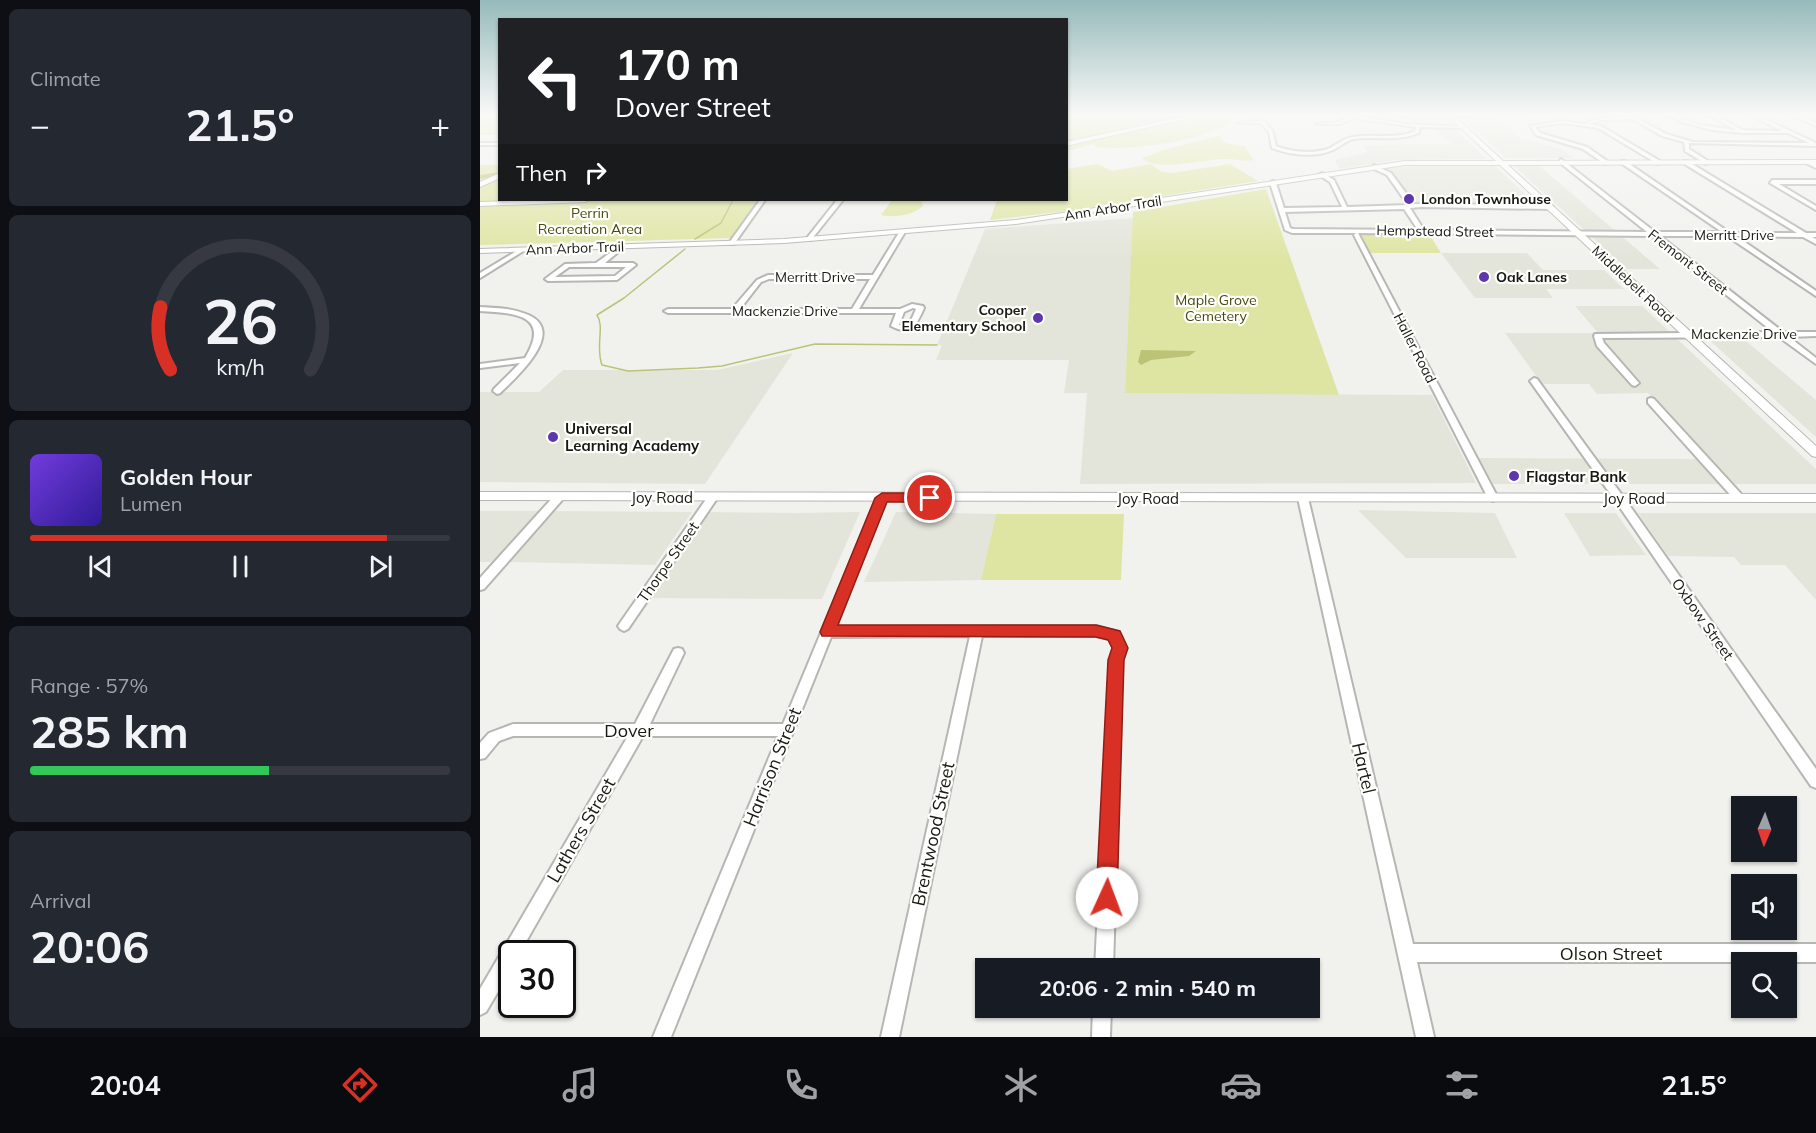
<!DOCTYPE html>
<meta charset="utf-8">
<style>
:root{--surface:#171b24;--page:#242831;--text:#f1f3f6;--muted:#9ea1a6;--line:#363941;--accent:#d93025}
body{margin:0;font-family:Mulish,sans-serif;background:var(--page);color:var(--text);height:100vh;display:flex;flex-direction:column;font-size:22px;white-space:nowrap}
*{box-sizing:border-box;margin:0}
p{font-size:20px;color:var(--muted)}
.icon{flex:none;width:33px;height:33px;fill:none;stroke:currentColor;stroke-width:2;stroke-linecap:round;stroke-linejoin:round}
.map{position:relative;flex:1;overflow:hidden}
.panel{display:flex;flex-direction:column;gap:9px;padding:9px;background:#0d0f14;width:480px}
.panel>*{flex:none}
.guide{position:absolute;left:18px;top:18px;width:570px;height:183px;border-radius:0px;box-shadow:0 2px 4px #0004;background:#202124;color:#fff;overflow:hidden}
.needle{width:39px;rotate:182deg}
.tools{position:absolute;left:1251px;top:796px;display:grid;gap:12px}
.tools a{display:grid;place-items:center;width:66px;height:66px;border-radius:0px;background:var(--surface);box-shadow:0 2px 4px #0004;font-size:30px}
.speed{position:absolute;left:18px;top:940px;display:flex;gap:12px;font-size:30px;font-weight:700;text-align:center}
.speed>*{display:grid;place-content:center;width:78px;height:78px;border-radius:50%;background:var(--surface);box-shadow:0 2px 4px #0004;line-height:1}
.speed .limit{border:3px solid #111;border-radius:9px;background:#fff;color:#111}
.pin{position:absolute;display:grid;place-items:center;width:51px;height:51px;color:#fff;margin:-26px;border:3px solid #fff;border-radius:50%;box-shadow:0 2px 6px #0007}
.me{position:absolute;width:66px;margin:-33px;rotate:2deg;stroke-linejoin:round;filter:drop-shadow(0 0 4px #0008)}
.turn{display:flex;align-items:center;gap:21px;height:126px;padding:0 18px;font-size:27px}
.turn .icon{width:78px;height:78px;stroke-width:2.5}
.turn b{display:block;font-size:42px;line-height:51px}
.then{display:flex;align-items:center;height:57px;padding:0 18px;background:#0003;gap:12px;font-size:22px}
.big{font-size:45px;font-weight:700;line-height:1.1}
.panel .tile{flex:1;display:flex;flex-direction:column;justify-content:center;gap:9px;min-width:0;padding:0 21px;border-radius:9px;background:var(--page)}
.panel .dial{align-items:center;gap:0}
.dial svg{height:156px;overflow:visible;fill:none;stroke:var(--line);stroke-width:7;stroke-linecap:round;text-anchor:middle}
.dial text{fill:var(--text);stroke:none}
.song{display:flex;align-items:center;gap:18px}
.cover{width:72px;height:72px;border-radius:9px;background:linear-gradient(135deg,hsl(260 70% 55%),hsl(250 70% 35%))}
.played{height:6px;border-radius:3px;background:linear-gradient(90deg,var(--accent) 85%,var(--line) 85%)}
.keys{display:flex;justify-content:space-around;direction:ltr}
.heat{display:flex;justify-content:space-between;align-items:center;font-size:33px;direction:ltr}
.charge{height:9px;border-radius:4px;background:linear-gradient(90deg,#34c759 57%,var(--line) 0)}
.trip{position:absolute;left:495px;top:958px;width:345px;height:60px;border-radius:0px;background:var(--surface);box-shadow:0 2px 4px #0004;font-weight:700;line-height:60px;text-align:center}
.tab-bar{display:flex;height:96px;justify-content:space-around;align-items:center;background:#090b0e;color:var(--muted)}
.tab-bar .icon{width:42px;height:42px}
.tab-bar .on{color:var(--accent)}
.tab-bar b{font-size:27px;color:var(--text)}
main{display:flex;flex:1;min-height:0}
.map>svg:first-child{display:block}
.built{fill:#e3e5da}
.green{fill:#dee5a2}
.water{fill:#bcc377}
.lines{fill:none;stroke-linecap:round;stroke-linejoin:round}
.stream{stroke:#bcc377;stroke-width:1.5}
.river{fill:#bcc377;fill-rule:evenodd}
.street-casing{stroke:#b6b7b3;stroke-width:4}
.secondary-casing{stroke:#b6b7b3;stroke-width:2}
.street{fill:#fff;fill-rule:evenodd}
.secondary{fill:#fff;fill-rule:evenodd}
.route{fill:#d93025;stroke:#8d1f18;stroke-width:1.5}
.poi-dot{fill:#5e36ae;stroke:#fffffb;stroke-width:2}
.labels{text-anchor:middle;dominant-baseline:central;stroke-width:4.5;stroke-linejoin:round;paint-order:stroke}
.far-poi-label{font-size:14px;font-weight:bold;fill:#181817;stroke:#fffffb;text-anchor:start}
.far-street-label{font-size:14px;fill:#181817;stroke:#fffffb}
.far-park-label{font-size:14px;fill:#474a11;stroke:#fffffb}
.poi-label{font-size:15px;font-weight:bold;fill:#181817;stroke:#fffffb;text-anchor:start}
.street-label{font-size:15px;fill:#181817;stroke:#fffffb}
.near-street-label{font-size:18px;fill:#181817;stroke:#fffffb}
</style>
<main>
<section class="panel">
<div class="tile"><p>Climate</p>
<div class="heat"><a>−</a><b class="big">21.5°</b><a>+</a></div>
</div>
<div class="tile dial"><svg viewBox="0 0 100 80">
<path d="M14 69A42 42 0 1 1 86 69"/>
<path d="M14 69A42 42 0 0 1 9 37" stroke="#d93025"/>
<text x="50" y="56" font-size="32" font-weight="700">26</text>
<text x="50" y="72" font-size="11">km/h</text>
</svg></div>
<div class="tile">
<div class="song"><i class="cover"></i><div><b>Golden Hour</b><p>Lumen</p></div></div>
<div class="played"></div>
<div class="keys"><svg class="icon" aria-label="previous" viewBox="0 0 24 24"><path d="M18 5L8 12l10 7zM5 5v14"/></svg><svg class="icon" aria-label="pause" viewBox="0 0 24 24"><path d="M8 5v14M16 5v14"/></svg><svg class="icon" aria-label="next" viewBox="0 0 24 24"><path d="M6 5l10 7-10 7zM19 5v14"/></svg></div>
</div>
<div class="tile"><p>Range · 57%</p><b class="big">285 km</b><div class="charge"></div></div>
<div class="tile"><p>Arrival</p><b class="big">20:06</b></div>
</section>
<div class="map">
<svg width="1336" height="1037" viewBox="0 0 1336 1037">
<rect width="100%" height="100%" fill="#f1f2ee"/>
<!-- built -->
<path class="built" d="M1016 118 1041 139 1081 149 1093 158H1026L984 120Z
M955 129H975L1006 159 916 160 860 169 855 160 887 152 883 145 972 144Z
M989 164 1014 165 1053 202H934L908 168Z
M1032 164H1057L1180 269H1147Z
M653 218 645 393 952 395 996 483 600 484 607 393H584L589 360H456L462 345H457L505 229Z
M961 253H1047L1063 270H1124L1144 289H1066L1073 298H995Z
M1095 306H1162L1336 469V484H1253L1168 393 1117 394 1109 384H1062L1025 333H1118Z
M1260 336 1336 400V437L1226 337Z
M313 353 225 484 0 482V392H59L83 370H237Z
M999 458 1218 459 1239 484H1013Z
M878 510 1015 513 1037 558H926Z
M0 511H59L13 562H0Z
M72 511 212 512 175 565 28 562Z
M228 512 315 513 380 512 342 599 171 598Z
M416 512 516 514 501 580 384 582Z
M1084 513H1136L1166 555 1110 556Z
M1158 513H1336V600L1305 565H1261L1254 557 1188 556Z"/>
<!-- green -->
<path class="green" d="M0 115H19V135H0Z
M586 115H734L690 127 739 115H751L754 118C738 140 642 152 616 147L614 145 617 143 587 151Z
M901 115H1081L933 121Z
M739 136 745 143 764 146 774 160C765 162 755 159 746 159 726 158 677 173 662 158L690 148Z
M617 164 632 171 671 164 682 172 692 173 750 164 778 181 594 210 510 220 517 200H586L587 169Z
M0 165H19L20 200H279L252 238 0 245Z
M786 189 859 395 645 393 653 212Z
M412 200H447H441L443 206C434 215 413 218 401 215Z
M880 234H949L961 253H889Z
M516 514H644L641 580H501Z"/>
<!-- water -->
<path class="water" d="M661 350 716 351 709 356 671 360 661 365 658 362Z"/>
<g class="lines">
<!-- stream -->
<path class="stream" d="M215 239 241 223 253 200
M205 249 144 298 117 315C125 327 115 346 122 365L148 371 218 368 242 366 335 344 457 345"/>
<!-- river -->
<path class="river" d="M20 172V176L0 179V175Z"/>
<defs>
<path id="street" d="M860 115H871L926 124 985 127 983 128 940 127 939 133C917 142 896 136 873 139 865 141 860 147 853 150 835 158 809 155 792 148L789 132 781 123H758L784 121 793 132 796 146C811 152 833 154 848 149 857 145 863 138 873 137 894 133 915 140 935 131L936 127 875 118 860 124H836L859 122 869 117Z
M1146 115H1151L1186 134 1213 142 1329 143 1308 133H1262L1232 130 1202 122 1187 115H1193L1219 125 1256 130 1229 115H1235L1262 130 1302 131 1270 115H1276L1334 142 1336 144V146L1209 143V149L1228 161 1226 164 1205 151 1204 142 1182 136 1153 119 1121 120 1109 124 1121 126 1180 161 1178 164 1118 128 1083 123 1055 127 1060 133 1107 147 1127 161 1125 164 1103 149 1056 135 1050 126 1083 121 1104 124 1120 118 1148 117Z
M1311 115H1317L1336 123V126Z
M0 143H20V145H0Z
M1081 159 1175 232H1242L1141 163V161H1145L1250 233H1317L1203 163V161H1207L1326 233H1336V237H1332L1336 239V244L1323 237 1256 236 1336 291V296L1247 236H1180L1303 332H1336V336L1309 337 1336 358V364L1299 337 1122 338 1124 343 1159 383 1155 386 1152 385 1117 346 1114 336 1115 334 1293 332 1172 236 878 233 1018 498 1013 501 1008 498 874 235 876 233H812L805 230 790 183 793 181 796 183 804 208 862 207 850 182 839 175 842 173 854 180 867 207 928 205 907 175 892 168 894 165 911 173 934 204 1070 205 1073 207 1070 209 941 207 930 208 944 230 1167 232 1079 162ZM924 209 938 230 813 229 810 228 805 212Z
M1326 161 1336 164V168L1326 163Z
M1292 180H1336V184H1299L1336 206V210L1290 183Z
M280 200H285L254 244H250L249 243Z
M357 200H363L331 240H327V238Z
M420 231 425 232 379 309H420L432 304 443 306 444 308C437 324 431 337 411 326L416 313H188L184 311 188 309H252L277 280 288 275H393ZM289 279H390L372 309H260L281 282ZM433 308 436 309C432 318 430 327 419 325L424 312Z
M141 245 143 246V248L125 263H153L156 265 137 280 68 281 65 279 85 264 116 263ZM89 267H146L135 276 75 277Z
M40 249 45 250 0 278V273Z
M0 307C16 308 31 308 46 314 89 330 37 377 20 393L17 394 13 391 14 389 40 363 0 368V364L45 358C72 314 33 313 0 311Z
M1054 378 1057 379 1147 502 1336 769V788L1331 786 1139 506 1050 381Z
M1171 398 1174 399 1263 496 1264 498 1263 500H1255L1168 403V399Z
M79 494 84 497 83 499 4 589 0 590V578L75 495Z
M233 494 238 497 148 629 144 631 140 629 138 626 140 623 229 495Z
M402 495 407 498 355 627 616 626 638 632 646 648 642 660 633 969H615L630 660 634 648 630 639 616 636H502L419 1037H401L490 636 351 637 191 1037H173L298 736H163L39 954H32V968L6 1012 0 1015V989L148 736H33L19 741 5 758 0 759V743L9 733 33 724H155L194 649 198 648 202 649 204 653 170 724H303L397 498Z
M823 495 828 498 933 944H1336V962H937L954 1037H936L818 498Z
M613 1008H631L630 1037H612Z"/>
<path id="secondary" d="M712 115H723L586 146V142Z
M967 115H973L1023 161 1336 160V164L1028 165 1336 446V457L1332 456 1020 165H925L536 224 304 243 0 253V249L304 239 536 220 925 161H1016Z
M20 173V178L0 187V182Z
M61 200H109L105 202 0 206V202Z
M0 492 1336 494V502L0 500Z"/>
</defs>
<!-- street casing -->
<use href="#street" class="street-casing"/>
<!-- secondary casing -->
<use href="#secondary" class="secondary-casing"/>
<!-- street -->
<use href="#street" class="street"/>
<!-- secondary -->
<use href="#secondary" class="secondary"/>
</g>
<!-- sky -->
<linearGradient id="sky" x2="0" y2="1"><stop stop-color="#96babb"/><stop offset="0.44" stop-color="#f9f9f7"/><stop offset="1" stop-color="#f9f9f7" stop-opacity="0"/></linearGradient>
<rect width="1336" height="260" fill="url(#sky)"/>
<!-- route -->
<path class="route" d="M402 493H450L456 498 450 502H407L358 625H616L640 631 648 648 644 660 637 898 634 905 627 908 619 905 616 898 628 660 632 648 628 640 616 637 342 636 340 632 395 498Z"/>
<!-- markers -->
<g class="poi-dot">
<circle cx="929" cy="199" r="6"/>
<circle cx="1004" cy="277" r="6"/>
<circle cx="558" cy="318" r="6"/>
<circle cx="73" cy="437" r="6"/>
<circle cx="1034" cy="476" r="6"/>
</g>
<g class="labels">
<!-- far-poi labels -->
<g class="far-poi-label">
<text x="941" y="199">London Townhouse</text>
<text x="1016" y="277">Oak Lanes</text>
<text x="546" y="310" text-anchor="end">Cooper<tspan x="546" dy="16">Elementary School</tspan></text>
</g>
<!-- far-street labels -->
<g class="far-street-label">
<text transform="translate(633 208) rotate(-9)">Ann Arbor Trail</text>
<text transform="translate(955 231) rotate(1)">Hempstead Street</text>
<text x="1254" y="235">Merritt Drive</text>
<text transform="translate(95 248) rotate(-2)">Ann Arbor Trail</text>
<text transform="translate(1208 262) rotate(38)">Fremont Street</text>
<text x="335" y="277">Merritt Drive</text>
<text transform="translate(1153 284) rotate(43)">Middlebelt Road</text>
<text x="305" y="311">Mackenzie Drive</text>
<text x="1264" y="334">Mackenzie Drive</text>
<text transform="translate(935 348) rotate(63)">Haller Road</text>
</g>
<!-- far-park labels -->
<g class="far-park-label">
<text x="110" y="213">Perrin<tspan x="110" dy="16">Recreation Area</tspan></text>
<text x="736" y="300">Maple Grove<tspan x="736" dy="16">Cemetery</tspan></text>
</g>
<!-- poi labels -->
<g class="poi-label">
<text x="85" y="428">Universal<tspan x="85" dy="17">Learning Academy</tspan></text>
<text x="1046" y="476">Flagstar Bank</text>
</g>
<!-- street labels -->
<g class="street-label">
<text x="182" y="497">Joy Road</text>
<text x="668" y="498">Joy Road</text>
<text x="1154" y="498">Joy Road</text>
<text transform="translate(188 562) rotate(-55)">Thorpe Street</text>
<text transform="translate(1223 619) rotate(55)">Oxbow Street</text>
</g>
<!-- near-street labels -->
<g class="near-street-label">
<text x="149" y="730">Dover</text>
<text transform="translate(292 767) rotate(-68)">Harrison Street</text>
<text transform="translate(884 768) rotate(77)">Hartel</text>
<text transform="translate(101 830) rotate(-60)">Lathers Street</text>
<text transform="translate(453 834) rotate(-78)">Brentwood Street</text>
<text x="1131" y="953">Olson Street</text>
</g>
</g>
</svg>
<div class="tools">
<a><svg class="needle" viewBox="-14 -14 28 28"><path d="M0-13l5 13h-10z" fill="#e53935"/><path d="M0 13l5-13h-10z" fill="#9ea1a6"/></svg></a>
<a><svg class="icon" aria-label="sound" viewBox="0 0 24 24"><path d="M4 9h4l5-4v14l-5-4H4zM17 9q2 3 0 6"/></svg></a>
<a><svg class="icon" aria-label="search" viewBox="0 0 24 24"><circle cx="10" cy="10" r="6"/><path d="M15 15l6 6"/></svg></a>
</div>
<div class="speed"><div class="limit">30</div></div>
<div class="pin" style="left:450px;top:498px;background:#d93025"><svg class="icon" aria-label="arrive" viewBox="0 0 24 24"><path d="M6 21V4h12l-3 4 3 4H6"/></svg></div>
<svg class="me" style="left:627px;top:898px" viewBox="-20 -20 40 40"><circle r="19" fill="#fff"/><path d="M0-13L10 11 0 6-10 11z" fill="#d93025"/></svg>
<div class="trip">20:06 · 2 min · 540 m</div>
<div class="guide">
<div class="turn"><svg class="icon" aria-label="left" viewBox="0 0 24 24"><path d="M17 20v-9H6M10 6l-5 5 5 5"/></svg><div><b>170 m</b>Dover Street</div></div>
<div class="then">Then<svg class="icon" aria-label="right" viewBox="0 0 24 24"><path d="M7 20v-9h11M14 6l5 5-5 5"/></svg></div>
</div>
</div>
</main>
<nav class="tab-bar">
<b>20:04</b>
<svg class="icon on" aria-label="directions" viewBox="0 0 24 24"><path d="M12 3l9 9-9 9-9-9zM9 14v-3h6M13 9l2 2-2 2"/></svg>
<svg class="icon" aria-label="music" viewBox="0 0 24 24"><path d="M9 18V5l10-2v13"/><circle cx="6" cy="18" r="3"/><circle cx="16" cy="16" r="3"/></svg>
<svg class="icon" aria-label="phone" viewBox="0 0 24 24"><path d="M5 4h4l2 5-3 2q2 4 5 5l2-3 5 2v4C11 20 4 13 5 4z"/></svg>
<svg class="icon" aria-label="climate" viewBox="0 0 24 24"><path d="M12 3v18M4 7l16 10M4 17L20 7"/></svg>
<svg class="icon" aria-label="car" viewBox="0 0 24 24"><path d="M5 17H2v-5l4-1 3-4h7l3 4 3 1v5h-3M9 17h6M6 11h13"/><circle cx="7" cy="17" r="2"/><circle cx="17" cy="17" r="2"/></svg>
<svg class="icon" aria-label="filters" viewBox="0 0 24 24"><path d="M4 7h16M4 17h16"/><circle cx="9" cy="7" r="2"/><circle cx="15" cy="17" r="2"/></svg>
<b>21.5°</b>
</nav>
